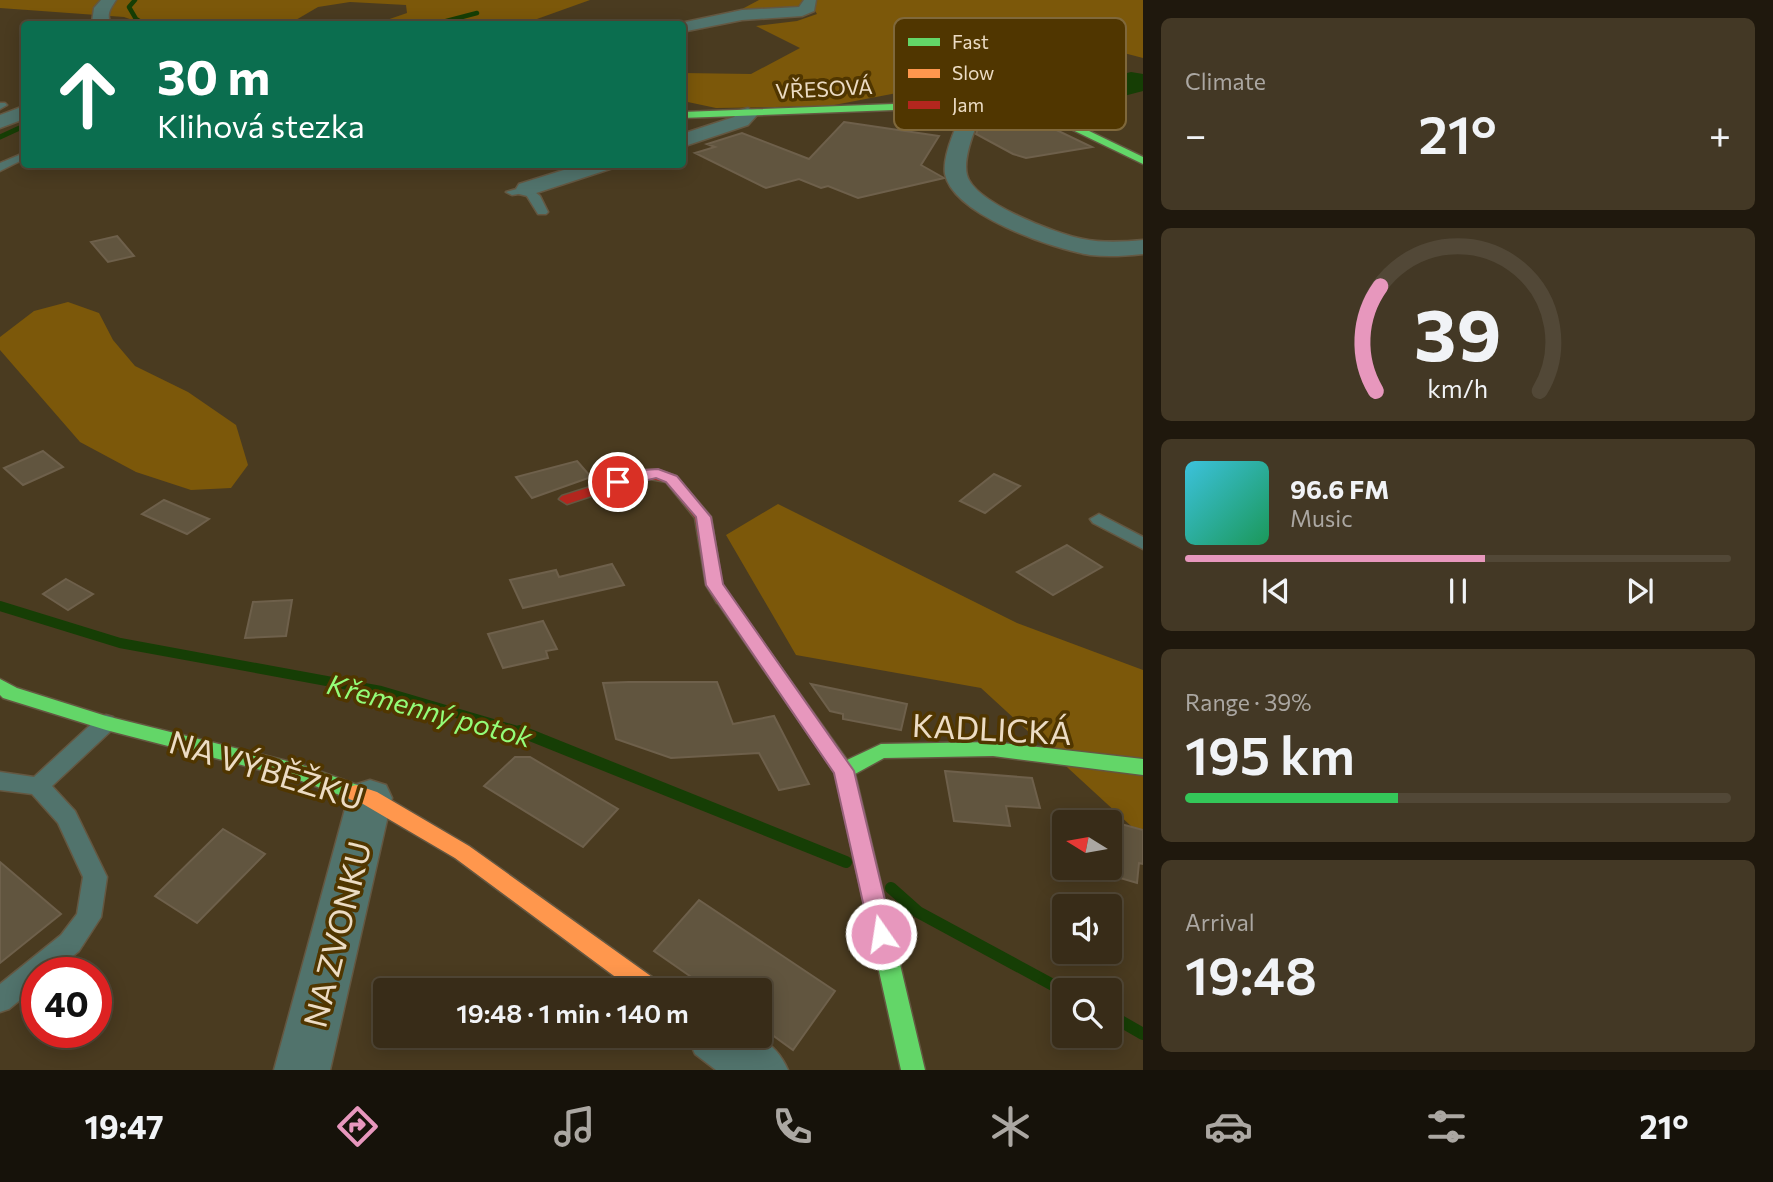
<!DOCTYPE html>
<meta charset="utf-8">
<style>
:root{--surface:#382c18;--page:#433825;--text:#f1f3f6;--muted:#aba7a2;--line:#524837;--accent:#e797bd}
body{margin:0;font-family:Commissioner,sans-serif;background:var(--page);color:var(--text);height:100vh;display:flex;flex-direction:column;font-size:26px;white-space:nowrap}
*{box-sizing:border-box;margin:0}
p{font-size:23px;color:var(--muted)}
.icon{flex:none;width:38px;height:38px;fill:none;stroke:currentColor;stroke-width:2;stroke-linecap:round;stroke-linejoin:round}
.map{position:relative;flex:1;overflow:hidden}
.side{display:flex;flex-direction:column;gap:18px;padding:18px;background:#1f180d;width:630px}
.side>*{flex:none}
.top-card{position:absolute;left:21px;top:21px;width:665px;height:147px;border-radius:7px;box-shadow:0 4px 18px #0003,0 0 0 2px var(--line);background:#0b6e4f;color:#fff;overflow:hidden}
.needle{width:46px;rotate:281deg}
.tools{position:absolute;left:1052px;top:810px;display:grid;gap:14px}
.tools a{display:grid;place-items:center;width:70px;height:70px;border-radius:7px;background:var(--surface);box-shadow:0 4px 18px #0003,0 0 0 2px var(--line);font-size:35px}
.speed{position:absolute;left:21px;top:957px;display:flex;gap:14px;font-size:35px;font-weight:700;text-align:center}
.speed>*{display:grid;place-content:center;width:91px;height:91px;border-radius:50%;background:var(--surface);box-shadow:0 4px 18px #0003,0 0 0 2px var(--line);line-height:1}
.speed .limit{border:10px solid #d22;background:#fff;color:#111}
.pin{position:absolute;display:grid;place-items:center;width:60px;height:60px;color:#fff;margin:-30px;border:4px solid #fff;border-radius:50%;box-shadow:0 2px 7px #0007}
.me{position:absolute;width:77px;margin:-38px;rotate:347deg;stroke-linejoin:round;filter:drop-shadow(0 0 5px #0008)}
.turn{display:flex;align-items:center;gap:24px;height:147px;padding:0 21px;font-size:32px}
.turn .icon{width:91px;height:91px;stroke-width:2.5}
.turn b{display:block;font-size:49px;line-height:60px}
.big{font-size:52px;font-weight:600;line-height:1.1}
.side .widget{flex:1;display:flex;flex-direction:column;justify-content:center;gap:10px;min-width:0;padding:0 24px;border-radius:10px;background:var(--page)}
.side .dial{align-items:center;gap:0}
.dial svg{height:182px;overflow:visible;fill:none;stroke:var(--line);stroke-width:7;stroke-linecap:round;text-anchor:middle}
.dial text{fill:var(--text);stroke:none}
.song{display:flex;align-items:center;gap:21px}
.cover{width:84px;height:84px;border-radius:10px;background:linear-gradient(135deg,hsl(190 70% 55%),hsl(150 70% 35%))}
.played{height:7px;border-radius:4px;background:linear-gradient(90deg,var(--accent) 55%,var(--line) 55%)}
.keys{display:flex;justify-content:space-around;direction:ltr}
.heat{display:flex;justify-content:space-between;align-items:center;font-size:38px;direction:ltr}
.charge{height:10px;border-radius:5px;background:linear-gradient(90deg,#34c759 39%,var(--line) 0)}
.trip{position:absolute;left:373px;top:978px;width:399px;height:70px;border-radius:7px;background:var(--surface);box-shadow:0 4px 18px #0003,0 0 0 2px var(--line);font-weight:600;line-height:70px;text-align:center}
.menu{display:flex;height:112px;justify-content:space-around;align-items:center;background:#16120a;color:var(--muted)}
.menu .icon{width:49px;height:49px}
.menu .selected{color:var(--accent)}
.menu b{font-size:32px;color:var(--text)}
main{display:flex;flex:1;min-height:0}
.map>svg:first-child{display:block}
.green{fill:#7c580a}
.water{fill:#163e05}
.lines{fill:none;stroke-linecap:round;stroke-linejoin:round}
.stream-far3{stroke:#163e05;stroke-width:4.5}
.stream-far2{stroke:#163e05;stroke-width:5}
.stream-far1{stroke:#163e05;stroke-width:10}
.stream{stroke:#163e05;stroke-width:12}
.building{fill:#61553f;stroke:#6e604b;stroke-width:2}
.lane-casing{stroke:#645741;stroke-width:3}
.street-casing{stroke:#645741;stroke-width:3}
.fast-casing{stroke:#645741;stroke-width:3}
.slow-casing{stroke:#645741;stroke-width:3}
.jam-casing{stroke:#645741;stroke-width:3}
.lane{fill:#51736c;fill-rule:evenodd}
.street{fill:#51736c;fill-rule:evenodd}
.fast{fill:#63d668;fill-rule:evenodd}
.slow{fill:#ff974d;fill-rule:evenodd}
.jam{fill:#b3261e;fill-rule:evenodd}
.route{fill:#e797bd;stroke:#96627b;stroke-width:2}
.labels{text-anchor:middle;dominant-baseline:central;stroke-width:7;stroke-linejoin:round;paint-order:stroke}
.far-street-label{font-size:21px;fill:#ecdcc4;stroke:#503600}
.water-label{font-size:28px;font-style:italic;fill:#93fc77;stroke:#503600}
.near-street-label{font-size:32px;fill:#ecdcc4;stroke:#503600}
.key{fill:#503600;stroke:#7f683b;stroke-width:2}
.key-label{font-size:19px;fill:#ecdcc4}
</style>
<main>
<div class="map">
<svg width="1143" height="1070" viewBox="0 0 1143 1070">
<rect width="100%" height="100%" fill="#4a3b20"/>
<!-- green -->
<path class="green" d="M0 0H590L523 24H375L407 13 406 5 350 2 318 7 289 24H144L124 17 0 8Z
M759 0H1143V58L1070 39 963 66 944 84 829 106 716 108 683 101V73L751 74 800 48 756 26 797 21 817 14 812 6 742 9Z
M68 302 99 313 113 340 135 366 188 392 236 425 248 465 231 488 191 490 136 472 80 442 0 350V337L34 311Z
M778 504 1017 623 1143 670V837L981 688 796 655 726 535Z"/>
<!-- water -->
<path class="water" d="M1131 72 1143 74V91L1120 97 1103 92 1101 89 1115 76Z"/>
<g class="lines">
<!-- stream-far3 -->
<path class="stream-far3" d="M135 0 129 7 136 19 144 24
M435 24 477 13"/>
<!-- stream-far2 -->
<path class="stream-far2" d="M0 137 24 126"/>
<!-- stream-far1 -->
<path class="stream-far1" d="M0 606 120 643 381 691 524 733"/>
<!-- stream -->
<path class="stream" d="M520 731 846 862
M891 888 918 912 1064 991
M1110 1015 1143 1034"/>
</g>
<!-- building -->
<path class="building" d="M1013 116 1046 125 1092 147 1026 158 1013 154 976 134 980 124Z
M844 122 939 136 921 165 944 178 858 198 828 186 821 188 799 179 766 188 695 153 715 147 707 144 742 133 809 159Z
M117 236 134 256 108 262 91 242Z
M43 451 63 467 23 485 4 468Z
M577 461 591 477 532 498 516 477Z
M994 474 1020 486 985 513 960 501Z
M164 500 209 519 187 534 142 514Z
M1067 545 1102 567 1053 595 1017 572Z
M612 564 624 585 523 608 510 580 556 570 559 577Z
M66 579 93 594 68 610 43 594Z
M292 600 286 636 245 638 253 602Z
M543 621 557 649 546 651 548 658 503 668 488 634Z
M628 682H717L733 724 774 716 809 784 779 790 759 753 671 758 616 739 603 683Z
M811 684 907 704 901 730 843 719V714L830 711Z
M515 757H530L618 809 583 847 484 786Z
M945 771 1032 778 1040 808 1006 806 1010 826 954 821Z
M1110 821 1143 830V864L1139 863 1137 883 1110 875Z
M223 829 265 854 197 923 155 896Z
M0 862 61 914 0 963Z
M699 900 835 991 793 1050 760 1026V990H710L654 951Z"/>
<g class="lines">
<defs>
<path id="lane" d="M0 103H5L7 105 0 109Z
M24 153V159L0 171V163Z
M527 186 540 196 548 212 546 214H538L525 193 512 195 506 192Z
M1099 514 1143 537V549L1093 523 1090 519Z
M106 715 113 717 117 723 113 729 52 786 75 811 107 877 101 917 79 951 52 973H37V986L9 1009 0 1012V984L61 935 77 914 83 877 58 823 32 794 0 790V772L34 777 99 717Z"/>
<path id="street" d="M101 0H116C110 9 106 15 111 24H94L92 22 94 8Z
M804 0H816L814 11 802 16 742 20 682 32V24H676L742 10 799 7Z
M978 97 987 103C978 119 962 157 967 175 974 203 1057 234 1083 239 1103 243 1123 242 1143 240V254C1125 256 1107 257 1090 255 1053 249 953 215 945 174 942 154 960 115 971 99Z
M24 106V119L0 128V115Z
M748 108 758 114 748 125 682 147V134L734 117 741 110Z
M583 164H616L613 168 527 196 519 194 516 189 519 184Z
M370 780 386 785 392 798 330 1070H274L348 798 354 785Z
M687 1036C731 1036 767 1023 788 1070H716L695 1054Z"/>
<path id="fast" d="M999 100 1058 116 1143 157V164L1052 120 999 106 682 118V112Z
M723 593 729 595 847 760 881 744 993 742 1143 759V775L993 756 884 758 855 774 925 1070H901L835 773 715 599Z
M0 679 17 688 106 716 299 764 363 787 366 793 363 799 356 801 296 779 106 730 3 698 0 695Z"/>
<path id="slow" d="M356 785 377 792 469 846 659 982 663 990H633L455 858 363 804 349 799 346 793 349 787Z"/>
<path id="jam" d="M644 470H658L676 476 711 517 722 585 731 599 729 603H717L706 585 695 518 666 482 645 478 567 504 559 499 562 496Z"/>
</defs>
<!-- lane casing -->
<use href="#lane" class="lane-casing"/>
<!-- street casing -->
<use href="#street" class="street-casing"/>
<!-- fast casing -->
<use href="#fast" class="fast-casing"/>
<!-- slow casing -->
<use href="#slow" class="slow-casing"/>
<!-- jam casing -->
<use href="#jam" class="jam-casing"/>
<!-- lane -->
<use href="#lane" class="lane"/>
<!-- street -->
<use href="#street" class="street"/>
<!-- fast -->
<use href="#fast" class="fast"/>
<!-- slow -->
<use href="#slow" class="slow"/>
<!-- jam -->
<use href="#jam" class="jam"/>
</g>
<!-- route -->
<path class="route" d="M658 469 677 476 711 517 723 584 854 771 893 934 890 941 881 944 873 941 870 934 834 773 706 585 696 517 666 482 656 478 618 487 611 482 613 479 644 470Z"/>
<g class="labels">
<!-- far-street labels -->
<g class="far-street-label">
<text transform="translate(824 88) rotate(-3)">VŘESOVÁ</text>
</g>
<!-- water labels -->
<g class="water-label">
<text transform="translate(430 710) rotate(15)">Křemenný potok</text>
</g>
<!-- near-street labels -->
<g class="near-street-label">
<text transform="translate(992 728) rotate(3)">KADLICKÁ</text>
<text transform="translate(267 769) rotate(17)">NA VÝBĚŽKU</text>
<text transform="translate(336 934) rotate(-76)">NA ZVONKU</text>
</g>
</g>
<!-- legend -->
<rect x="894" y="18" width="232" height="112" rx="10" class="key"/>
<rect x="908" y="38" width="32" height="8" fill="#63d668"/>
<rect x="908" y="69" width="32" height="9" fill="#ff974d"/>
<rect x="908" y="101" width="32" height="8" fill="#b3261e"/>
<g class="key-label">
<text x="952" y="49">Fast</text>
<text x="952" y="80">Slow</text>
<text x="952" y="112">Jam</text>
</g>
</svg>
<div class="tools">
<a><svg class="needle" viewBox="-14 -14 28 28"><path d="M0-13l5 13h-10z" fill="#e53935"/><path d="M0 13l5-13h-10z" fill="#aba7a2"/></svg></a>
<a><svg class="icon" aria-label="sound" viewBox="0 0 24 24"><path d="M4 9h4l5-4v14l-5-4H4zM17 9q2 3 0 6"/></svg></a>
<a><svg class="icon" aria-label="search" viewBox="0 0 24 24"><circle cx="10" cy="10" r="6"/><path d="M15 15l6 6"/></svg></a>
</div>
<div class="speed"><div class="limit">40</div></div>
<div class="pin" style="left:618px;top:482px;background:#d93025"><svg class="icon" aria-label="arrive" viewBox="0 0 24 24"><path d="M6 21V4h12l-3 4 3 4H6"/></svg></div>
<svg class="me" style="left:881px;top:934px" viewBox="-20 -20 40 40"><circle r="17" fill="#e797bd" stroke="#fff" stroke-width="3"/><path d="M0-11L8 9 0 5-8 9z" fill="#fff"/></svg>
<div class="trip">19:48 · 1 min · 140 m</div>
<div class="top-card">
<div class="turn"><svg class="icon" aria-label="ahead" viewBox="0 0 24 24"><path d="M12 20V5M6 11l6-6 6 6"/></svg><div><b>30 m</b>Klihová stezka</div></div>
</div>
</div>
<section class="side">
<div class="widget"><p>Climate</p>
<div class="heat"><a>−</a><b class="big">21°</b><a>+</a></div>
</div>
<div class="widget dial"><svg viewBox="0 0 100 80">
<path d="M14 69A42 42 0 1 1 86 69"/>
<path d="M14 69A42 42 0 0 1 16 23" stroke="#e797bd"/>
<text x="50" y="56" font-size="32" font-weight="700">39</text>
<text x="50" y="72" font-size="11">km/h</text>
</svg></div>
<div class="widget">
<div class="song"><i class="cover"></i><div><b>96.6 FM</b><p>Music</p></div></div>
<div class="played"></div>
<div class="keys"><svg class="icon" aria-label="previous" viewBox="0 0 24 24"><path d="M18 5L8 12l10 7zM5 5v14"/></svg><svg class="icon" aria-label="pause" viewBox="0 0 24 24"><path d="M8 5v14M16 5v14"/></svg><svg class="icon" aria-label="next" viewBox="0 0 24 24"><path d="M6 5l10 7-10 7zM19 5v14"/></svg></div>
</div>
<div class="widget"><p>Range · 39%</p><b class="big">195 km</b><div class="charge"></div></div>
<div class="widget"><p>Arrival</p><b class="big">19:48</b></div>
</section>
</main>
<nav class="menu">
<b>19:47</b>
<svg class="icon selected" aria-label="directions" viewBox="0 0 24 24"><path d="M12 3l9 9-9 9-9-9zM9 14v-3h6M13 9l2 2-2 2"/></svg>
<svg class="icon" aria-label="music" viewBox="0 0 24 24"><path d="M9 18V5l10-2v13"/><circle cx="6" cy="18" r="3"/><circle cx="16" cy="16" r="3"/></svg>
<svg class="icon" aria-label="phone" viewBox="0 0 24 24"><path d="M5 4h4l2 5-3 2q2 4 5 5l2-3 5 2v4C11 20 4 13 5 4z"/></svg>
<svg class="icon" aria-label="climate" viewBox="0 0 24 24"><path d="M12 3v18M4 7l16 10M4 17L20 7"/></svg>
<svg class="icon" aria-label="car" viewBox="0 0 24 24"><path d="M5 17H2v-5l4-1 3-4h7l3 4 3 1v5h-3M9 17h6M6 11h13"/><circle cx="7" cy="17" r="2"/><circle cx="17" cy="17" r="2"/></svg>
<svg class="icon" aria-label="filters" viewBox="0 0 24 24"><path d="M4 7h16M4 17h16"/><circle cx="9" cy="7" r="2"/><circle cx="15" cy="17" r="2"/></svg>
<b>21°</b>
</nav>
